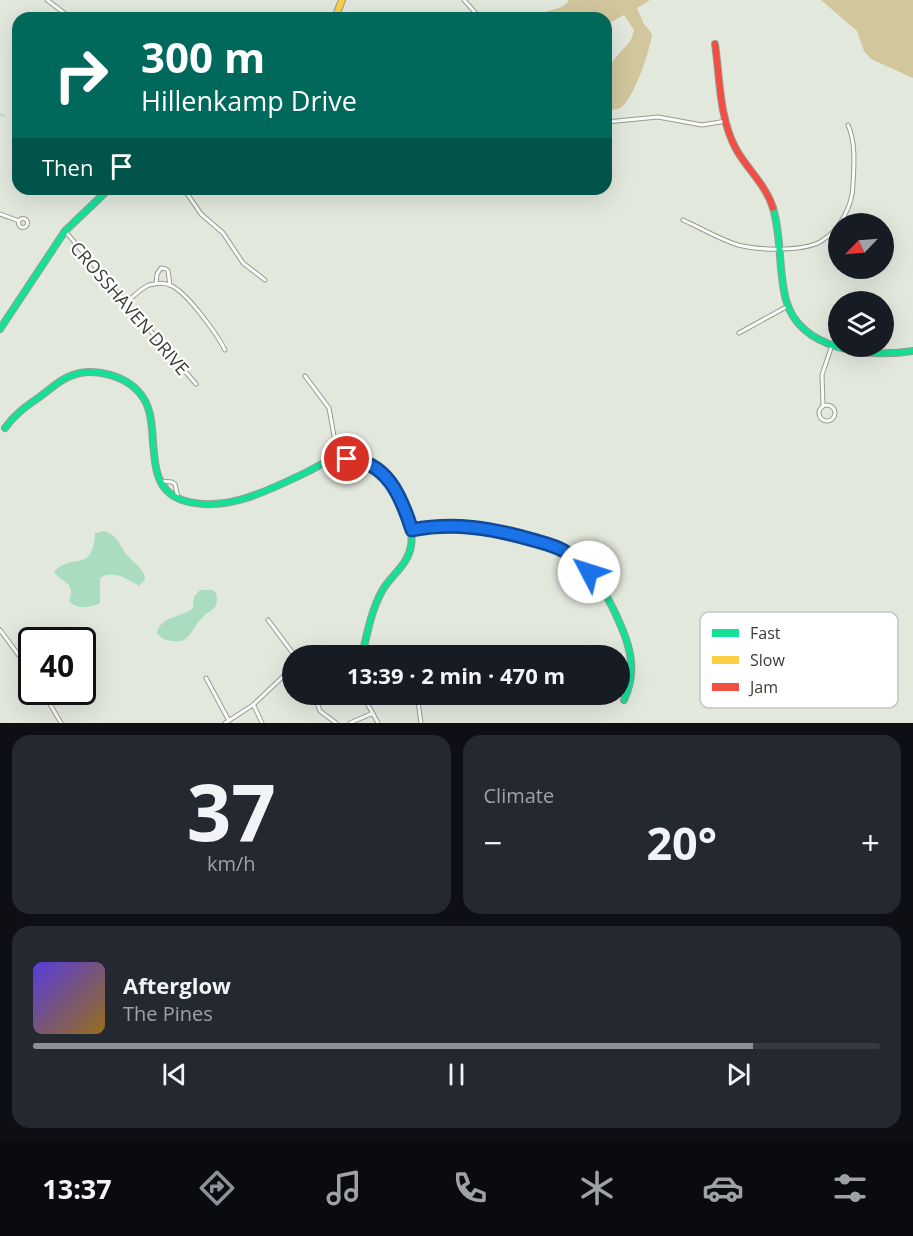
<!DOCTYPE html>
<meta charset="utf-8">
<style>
:root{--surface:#171b24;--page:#242831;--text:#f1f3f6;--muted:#9ea1a6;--line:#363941;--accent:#8c9099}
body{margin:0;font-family:"Open Sans",sans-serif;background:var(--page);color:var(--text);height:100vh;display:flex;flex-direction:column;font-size:22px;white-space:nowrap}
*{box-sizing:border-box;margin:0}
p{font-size:20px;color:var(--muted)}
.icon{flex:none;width:33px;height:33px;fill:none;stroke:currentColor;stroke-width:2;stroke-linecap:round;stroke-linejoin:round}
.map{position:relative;height:723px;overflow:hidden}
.drawer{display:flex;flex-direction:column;gap:12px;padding:12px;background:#0d0f14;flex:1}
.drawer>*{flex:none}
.guide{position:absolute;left:12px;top:12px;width:600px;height:183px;border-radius:18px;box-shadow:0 6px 24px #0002;background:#00695c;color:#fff;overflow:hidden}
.needle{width:39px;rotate:245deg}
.fabs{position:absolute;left:828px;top:213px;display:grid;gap:12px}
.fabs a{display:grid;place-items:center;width:66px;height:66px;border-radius:50%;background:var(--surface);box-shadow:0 6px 24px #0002;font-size:30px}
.speed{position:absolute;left:18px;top:627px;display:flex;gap:12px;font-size:30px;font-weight:700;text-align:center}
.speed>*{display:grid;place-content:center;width:78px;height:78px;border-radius:50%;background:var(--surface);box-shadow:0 6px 24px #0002;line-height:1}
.speed .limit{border:3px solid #111;border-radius:9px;background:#fff;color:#111}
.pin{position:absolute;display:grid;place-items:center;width:51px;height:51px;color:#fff;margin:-26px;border:3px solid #fff;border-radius:50%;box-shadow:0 2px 6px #0007}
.me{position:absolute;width:66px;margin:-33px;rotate:310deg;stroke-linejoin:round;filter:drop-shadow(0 0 4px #0008)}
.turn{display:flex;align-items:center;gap:21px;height:126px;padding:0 30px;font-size:27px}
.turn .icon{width:78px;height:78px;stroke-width:2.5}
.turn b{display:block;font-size:42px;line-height:51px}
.then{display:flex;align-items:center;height:57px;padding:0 30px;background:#0003;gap:12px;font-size:22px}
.big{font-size:45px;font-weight:700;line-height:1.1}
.drawer .card{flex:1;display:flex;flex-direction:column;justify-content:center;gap:9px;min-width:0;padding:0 21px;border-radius:18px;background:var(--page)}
.drawer .dial{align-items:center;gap:0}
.dial b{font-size:78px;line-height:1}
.song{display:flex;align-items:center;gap:18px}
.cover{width:72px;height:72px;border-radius:9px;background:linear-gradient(135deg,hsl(250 70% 55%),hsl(40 70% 35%))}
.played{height:6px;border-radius:3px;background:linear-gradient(90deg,var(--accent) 85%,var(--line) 85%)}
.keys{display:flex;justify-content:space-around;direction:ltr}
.heat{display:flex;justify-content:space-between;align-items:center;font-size:33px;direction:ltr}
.drawer .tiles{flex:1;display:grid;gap:12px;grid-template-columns:1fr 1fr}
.card:last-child{grid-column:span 2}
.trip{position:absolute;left:282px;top:645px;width:348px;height:60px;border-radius:30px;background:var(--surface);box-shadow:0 6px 24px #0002;font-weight:700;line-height:60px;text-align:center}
.menu{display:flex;height:96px;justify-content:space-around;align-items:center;background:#090b0e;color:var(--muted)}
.menu .icon{width:42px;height:42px}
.menu .current{color:var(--accent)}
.menu b{font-size:27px;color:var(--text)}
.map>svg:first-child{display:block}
.forest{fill:#d2c69d}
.water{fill:#aaddc0}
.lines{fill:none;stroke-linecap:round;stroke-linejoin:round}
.stream{stroke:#aaddc0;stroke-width:1.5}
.street-casing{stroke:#989c94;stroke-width:5}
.fast-casing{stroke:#989c94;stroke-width:8}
.slow-casing{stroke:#989c94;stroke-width:8}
.jam-casing{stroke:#989c94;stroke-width:8}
.street{stroke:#fbfcfa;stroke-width:3}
.fast{stroke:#16e098;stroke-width:6}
.slow{stroke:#ffcf43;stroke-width:6}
.jam{stroke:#f24e42;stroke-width:6}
.route-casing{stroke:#114b97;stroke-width:15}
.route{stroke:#1a73e8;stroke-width:10}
.labels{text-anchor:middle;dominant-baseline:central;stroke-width:4.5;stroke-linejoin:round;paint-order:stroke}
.street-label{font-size:18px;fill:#3a3d35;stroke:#fff}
.key{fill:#fff;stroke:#c4c5c2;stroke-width:1.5}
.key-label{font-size:16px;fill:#3a3d35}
</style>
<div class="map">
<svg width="913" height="723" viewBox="0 0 913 723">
<rect width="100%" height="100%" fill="#e3e8dd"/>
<!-- forest -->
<path class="forest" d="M569 0H650L637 8 644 24 652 34C650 50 634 100 620 108 615 110 611 110 606 109V69L631 40 634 30 624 15 606 25V18H541V14C551 8 562 11 569 0Z
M821 0H913V78L871 59 864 51 857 31Z"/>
<!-- water -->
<path class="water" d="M103 531C117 534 119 544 126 554 133 562 145 569 145 580L139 586C129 579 111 569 100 578V603C90 608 77 610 69 601 70 598 71 594 71 591 71 582 58 579 54 572 74 551 92 575 95 533Z
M200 590H212L216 593C220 610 210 609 201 619 192 628 190 644 173 641 165 640 162 640 157 633 161 615 182 618 193 608L194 597Z"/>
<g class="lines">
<!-- stream -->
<path class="stream" d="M0 114 4 116"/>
<defs>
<path id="street" d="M47 0 71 18
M464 0 480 18
M606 122 658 117 702 125 726 121
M184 189 201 214 223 233 243 263 265 280
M0 214 19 221
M18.5 223a4.5 4.5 0 1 1 9 0a4.5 4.5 0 1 1-9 0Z
M683 220C701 228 719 239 738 245 758 250 800 252 820 242 839 231 853 206 853 184 854 165 856 143 848 125
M65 231 196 384
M156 284 157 274 161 268 166 269 168 271 170 285
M127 302C133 297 141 288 149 285 156 283 165 282 172 286 188 294 217 334 225 350
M739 333 788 306
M305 376 329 408 338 458
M819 413a8 8 0 1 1 16 0a8 8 0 1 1-16 0Z
M823 406 822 375 832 345
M161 481 172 482 175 484 178 498
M268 620 295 656
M0 630 32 673
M309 656C335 644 356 646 383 656
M206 678 229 721
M43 692 61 723
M314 694 320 711 336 723
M362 694 378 723
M417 694 421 723
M254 706 262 723
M225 723 253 705 292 668
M350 723 373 713"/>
<path id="fast" d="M773 208C782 238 778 270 786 300 800 351 870 358 913 351
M0 329 65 231 109 189
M5 428C14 415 25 407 38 398 48 391 57 382 68 377 93 365 130 376 144 399 162 428 140 486 182 500 225 514 269 490 307 472 317 467 328 459 340 458 366 456 386 472 397 494 405 510 414 528 411 546 408 565 391 575 382 591 371 611 367 634 362 656
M412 530C457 522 538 530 575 559 597 576 610 600 621 626 632 651 636 674 624 700"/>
<path id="slow" d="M335 18 342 0"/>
<path id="jam" d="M715 44C720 78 719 118 736 149 747 169 766 185 773 208"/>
</defs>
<!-- street casing -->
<use href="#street" class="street-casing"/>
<!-- fast casing -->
<use href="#fast" class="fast-casing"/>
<!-- slow casing -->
<use href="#slow" class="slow-casing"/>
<!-- jam casing -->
<use href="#jam" class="jam-casing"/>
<!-- street -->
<use href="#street" class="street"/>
<!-- fast -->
<use href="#fast" class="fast"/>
<!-- slow -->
<use href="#slow" class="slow"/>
<!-- jam -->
<use href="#jam" class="jam"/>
</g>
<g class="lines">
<defs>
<path id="route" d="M347 459C387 461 401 496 412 530 453 522 492 528 533 540 543 543 554 545 564 551 573 556 581 564 589 572"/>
</defs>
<!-- route casing -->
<use href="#route" class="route-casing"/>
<!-- route -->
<use href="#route" class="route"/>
</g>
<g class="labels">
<!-- street labels -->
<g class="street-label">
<text transform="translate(130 308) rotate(49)">CROSSHAVEN DRIVE</text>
</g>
</g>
<!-- legend -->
<rect x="700" y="612" width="198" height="96" rx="9" class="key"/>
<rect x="712" y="629" width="27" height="8" fill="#16e098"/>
<rect x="712" y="656" width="27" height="8" fill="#ffcf43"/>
<rect x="712" y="683" width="27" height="8" fill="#f24e42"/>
<g class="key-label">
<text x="750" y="639">Fast</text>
<text x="750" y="666">Slow</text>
<text x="750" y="693">Jam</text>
</g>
</svg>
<div class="fabs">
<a><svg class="needle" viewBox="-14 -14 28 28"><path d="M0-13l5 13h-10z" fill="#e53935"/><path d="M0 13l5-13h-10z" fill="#9ea1a6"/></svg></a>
<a><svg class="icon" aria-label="layers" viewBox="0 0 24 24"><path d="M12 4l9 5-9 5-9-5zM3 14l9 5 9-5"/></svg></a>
</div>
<div class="speed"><div class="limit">40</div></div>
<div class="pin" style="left:347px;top:459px;background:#d93025"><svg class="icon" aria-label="arrive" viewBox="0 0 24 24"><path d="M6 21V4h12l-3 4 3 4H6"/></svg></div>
<svg class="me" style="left:589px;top:572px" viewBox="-20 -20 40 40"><circle r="19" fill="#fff"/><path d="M0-13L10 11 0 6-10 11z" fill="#1a73e8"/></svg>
<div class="trip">13:39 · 2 min · 470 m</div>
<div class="guide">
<div class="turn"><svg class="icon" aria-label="right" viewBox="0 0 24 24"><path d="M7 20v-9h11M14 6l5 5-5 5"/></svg><div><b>300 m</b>Hillenkamp Drive</div></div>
<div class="then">Then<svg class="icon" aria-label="arrive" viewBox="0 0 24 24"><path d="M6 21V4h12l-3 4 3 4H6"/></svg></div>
</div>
</div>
<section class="drawer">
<div class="tiles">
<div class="card dial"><b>37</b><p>km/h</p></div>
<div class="card"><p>Climate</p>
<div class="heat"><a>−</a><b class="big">20°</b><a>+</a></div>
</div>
<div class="card">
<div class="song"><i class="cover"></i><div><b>Afterglow</b><p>The Pines</p></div></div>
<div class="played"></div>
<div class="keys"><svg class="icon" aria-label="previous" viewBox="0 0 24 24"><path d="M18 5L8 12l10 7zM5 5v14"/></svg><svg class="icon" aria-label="pause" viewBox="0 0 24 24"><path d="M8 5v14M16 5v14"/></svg><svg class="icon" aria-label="next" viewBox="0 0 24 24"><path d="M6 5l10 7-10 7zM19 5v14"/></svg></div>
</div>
</div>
</section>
<nav class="menu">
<b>13:37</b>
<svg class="icon current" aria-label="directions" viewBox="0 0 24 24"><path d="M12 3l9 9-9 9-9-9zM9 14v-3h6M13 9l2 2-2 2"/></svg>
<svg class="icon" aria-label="music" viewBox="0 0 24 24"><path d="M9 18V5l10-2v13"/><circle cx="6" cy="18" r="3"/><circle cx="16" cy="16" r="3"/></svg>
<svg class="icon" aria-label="phone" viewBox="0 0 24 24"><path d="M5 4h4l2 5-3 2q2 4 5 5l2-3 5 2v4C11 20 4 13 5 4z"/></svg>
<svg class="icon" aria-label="climate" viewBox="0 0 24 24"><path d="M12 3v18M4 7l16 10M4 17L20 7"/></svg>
<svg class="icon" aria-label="car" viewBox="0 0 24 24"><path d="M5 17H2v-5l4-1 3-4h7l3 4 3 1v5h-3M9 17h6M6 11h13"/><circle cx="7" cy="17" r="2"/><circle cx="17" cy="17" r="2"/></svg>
<svg class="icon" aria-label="filters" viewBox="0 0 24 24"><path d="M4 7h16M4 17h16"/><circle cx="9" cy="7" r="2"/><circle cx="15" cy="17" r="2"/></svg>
</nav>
